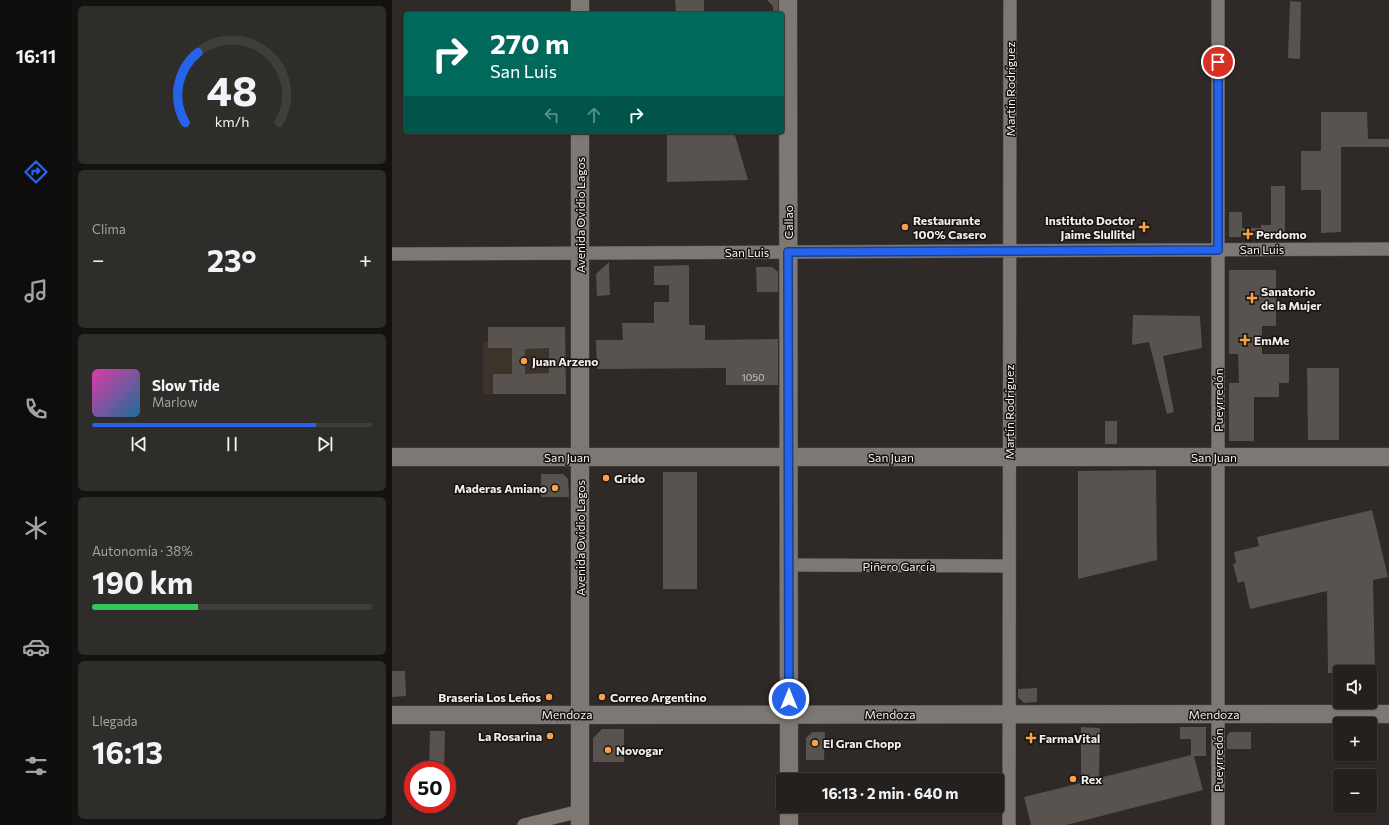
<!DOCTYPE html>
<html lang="es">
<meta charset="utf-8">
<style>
:root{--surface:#23201d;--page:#2f2d2a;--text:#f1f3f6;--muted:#a3a3a4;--line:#403e3b;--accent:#2563eb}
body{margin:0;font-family:Commissioner,sans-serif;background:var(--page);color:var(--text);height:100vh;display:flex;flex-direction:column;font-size:15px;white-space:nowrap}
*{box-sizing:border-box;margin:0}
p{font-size:13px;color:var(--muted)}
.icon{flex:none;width:22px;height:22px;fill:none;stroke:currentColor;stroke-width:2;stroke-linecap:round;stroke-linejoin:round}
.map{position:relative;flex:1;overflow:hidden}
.details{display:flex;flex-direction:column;gap:6px;padding:6px;background:#131210;width:320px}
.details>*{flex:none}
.hud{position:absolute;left:12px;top:12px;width:380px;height:122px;border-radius:4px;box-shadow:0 1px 3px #0004,0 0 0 1px var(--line);background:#00695c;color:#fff;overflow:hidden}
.tools{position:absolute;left:941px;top:665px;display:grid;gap:8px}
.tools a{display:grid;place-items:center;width:44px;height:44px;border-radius:4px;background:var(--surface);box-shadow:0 1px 3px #0004,0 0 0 1px var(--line);font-size:20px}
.speed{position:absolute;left:12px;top:761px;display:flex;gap:8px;font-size:20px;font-weight:700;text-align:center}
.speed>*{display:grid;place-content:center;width:52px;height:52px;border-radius:50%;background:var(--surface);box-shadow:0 1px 3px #0004,0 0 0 1px var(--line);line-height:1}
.speed .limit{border:6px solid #d22;background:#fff;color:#111}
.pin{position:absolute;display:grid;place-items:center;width:34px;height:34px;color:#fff;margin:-17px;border:2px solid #fff;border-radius:50%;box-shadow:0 1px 4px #0007}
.me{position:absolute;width:44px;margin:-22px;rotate:0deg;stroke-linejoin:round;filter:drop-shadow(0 0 3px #0008)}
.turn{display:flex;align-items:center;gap:14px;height:84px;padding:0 20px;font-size:18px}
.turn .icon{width:52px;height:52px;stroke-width:2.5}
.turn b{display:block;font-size:28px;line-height:34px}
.lanes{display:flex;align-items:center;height:38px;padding:0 20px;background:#0003;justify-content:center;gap:20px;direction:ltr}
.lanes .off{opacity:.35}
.big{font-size:30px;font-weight:700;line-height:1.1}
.details .tile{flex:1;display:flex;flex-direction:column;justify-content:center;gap:6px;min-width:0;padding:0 14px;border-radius:6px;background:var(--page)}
.details .dial{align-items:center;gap:0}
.dial svg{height:104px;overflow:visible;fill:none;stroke:var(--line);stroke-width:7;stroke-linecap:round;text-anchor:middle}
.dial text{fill:var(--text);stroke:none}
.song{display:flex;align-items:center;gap:12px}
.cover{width:48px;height:48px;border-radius:6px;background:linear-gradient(135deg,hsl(320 70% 55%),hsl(200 70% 35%))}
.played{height:4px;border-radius:2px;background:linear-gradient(90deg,var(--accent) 80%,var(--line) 80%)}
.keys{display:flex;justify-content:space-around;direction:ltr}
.heat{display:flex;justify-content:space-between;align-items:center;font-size:22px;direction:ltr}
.charge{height:6px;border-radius:3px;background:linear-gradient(90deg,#34c759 38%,var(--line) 0)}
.trip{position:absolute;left:384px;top:773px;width:228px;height:40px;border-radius:4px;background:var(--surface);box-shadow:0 1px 3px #0004,0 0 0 1px var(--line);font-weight:700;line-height:40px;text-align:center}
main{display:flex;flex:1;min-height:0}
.tabs{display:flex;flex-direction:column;width:72px;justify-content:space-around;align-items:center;background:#0e0d0c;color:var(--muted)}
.tabs .icon{width:28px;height:28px}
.tabs .on{color:var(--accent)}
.tabs b{font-size:18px;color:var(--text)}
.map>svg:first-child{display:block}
.built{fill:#3c332b}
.building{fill:#58534f;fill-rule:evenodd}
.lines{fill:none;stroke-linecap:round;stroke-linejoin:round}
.minor-casing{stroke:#4c4844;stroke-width:14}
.secondary-casing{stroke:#4c4844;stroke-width:19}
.minor{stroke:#7d7873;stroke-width:13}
.secondary{stroke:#7d7873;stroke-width:18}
.route-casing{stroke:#184099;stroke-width:10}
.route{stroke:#2563eb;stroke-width:7}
.poi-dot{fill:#f7a149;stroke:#161312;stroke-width:1.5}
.labels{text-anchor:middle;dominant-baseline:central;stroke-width:3;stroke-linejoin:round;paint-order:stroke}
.number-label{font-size:10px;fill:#ccc7c5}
.street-label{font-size:12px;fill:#f2eeec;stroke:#161312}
.poi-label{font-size:12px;font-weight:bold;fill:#f2eeec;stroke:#161312;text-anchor:start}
</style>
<main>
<nav class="tabs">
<b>16:11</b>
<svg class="icon on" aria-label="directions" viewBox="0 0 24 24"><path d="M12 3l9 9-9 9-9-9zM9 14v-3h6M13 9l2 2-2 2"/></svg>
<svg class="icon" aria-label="music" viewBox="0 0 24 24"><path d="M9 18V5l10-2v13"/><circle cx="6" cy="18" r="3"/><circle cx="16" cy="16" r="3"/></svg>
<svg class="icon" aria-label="phone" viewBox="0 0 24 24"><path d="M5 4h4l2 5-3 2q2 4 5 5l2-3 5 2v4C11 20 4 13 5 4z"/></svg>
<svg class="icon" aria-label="climate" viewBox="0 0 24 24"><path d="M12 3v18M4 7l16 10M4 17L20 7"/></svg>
<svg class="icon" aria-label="car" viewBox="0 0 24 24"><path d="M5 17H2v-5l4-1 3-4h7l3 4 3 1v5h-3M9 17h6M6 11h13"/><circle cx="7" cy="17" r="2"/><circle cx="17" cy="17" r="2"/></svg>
<svg class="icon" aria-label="filters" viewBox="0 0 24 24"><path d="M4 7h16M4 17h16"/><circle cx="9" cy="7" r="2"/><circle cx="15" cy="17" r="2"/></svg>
</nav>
<section class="details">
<div class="tile dial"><svg viewBox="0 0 100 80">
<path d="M14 69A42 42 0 1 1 86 69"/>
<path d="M14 69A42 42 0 0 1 24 15" stroke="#2563eb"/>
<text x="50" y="56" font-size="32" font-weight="700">48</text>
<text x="50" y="72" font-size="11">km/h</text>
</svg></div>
<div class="tile"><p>Clima</p>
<div class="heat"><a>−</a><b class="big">23°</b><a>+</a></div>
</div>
<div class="tile">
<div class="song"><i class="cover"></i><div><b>Slow Tide</b><p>Marlow</p></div></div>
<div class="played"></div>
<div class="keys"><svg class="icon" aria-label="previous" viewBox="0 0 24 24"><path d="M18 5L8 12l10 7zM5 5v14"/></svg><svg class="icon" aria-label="pause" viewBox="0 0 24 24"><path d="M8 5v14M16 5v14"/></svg><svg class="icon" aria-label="next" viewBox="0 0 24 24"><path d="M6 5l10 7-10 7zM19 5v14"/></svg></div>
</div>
<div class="tile"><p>Autonomía · 38%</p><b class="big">190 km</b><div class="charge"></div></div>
<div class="tile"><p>Llegada</p><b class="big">16:13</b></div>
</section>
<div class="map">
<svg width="997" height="825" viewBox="0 0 997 825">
<rect width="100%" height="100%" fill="#2f2a27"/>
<!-- built -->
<path class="built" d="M96 327H173L174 394H91V342H96Z"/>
<!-- building -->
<path class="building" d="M283 0H312V14H284Z
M375 0H386V14H381V6Z
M898 1 909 2 908 59 896 58Z
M929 112H975L976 139H997V147H949V232L929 233V190H909V151H929Z
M275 132H342L356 180 275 182Z
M879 186H893V237H837V212H850V228H869V225H879Z
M217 262 218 295 205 296 204 274Z
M297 265V325H313V340L386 339V385H334V368L205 369 204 340H231L230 323H262V302H277V285H262V266Z
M364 267H380L386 272V292H365Z
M837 270H884V326H870V354H897V383H887V397H862V441H837V383H847L846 354H837Z
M741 315 808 316 810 348 771 356 782 412 775 414 757 342 740 345Z
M96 327H173L174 394H101V374H120V348H96ZM157 348V373L133 374V349Z
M915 368H947V440H916Z
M713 421H725V444H713Z
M764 470 765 560 686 579V471Z
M271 472H305V589H271Z
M149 474H171L176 479 177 497H149Z
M980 510 996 577 981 580 983 672 936 673 935 591 858 609 852 581 846 583 841 564 844 563 842 552 867 546 865 537Z
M0 671H13L14 696 0 697Z
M645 688V702L632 703 626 697V689Z
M689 727 708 728 707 778 799 755V739H788V727H814V756H802L811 790 674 825H639L632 797 689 783Z
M210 729H232V762H201V738Z
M38 731H53L52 770H37Z
M420 732H433L432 760H414V738Z
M838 732H859V749H835V735Z"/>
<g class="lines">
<defs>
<path id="minor" d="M826 0V825
M0 254 997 249
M397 565 617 566
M132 825 188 811
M617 825 618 0"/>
<path id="secondary" d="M188 0V14
M396 0 397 780
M188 132V825
M0 457H997
M0 715 997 714
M397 806V825"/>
</defs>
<!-- minor casing -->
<use href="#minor" class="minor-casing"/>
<!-- secondary casing -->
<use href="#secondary" class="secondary-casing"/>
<!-- minor -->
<use href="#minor" class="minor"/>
<!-- secondary -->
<use href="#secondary" class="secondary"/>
</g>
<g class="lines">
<defs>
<path id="route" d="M397 699 396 252 826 250V62"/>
</defs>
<!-- route casing -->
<use href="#route" class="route-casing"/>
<!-- route -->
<use href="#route" class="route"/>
</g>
<!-- markers -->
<g class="poi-dot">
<circle cx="513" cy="227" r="4"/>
<path d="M750 221h4v4h4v4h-4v4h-4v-4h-4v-4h4z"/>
<path d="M854 228h4v4h4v4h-4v4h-4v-4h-4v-4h4z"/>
<path d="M858 292h4v4h4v4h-4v4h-4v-4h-4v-4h4z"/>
<path d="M851 334h4v4h4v4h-4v4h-4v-4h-4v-4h4z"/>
<circle cx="132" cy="361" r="4"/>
<circle cx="214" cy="478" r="4"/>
<circle cx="163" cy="488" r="4"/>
<circle cx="157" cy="697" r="4"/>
<circle cx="210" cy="697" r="4"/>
<circle cx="158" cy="736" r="4"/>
<path d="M637 732h4v4h4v4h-4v4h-4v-4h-4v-4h4z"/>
<circle cx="423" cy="743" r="4"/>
<circle cx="216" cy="750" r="4"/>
<circle cx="681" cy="779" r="4"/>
</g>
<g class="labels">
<!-- number labels -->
<g class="number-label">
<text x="361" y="377">1050</text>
</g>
<!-- street labels -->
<g class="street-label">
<text transform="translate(618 89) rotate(-90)">Martín Rodríguez</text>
<text transform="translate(188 215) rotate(-90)">Avenida Ovidio Lagos</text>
<text transform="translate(396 222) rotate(-90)">Callao</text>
<text x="870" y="249">San Luis</text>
<text x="355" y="252">San Luis</text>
<text transform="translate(826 400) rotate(-90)">Pueyrredón</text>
<text transform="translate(617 412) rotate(-90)">Martín Rodríguez</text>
<text x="175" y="457">San Juan</text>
<text x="499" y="457">San Juan</text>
<text x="822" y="457">San Juan</text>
<text transform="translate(188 538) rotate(-90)">Avenida Ovidio Lagos</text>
<text x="507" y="566">Piñero García</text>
<text x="175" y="714">Mendoza</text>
<text x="498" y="714">Mendoza</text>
<text x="822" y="714">Mendoza</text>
<text transform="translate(826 760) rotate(-90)">Pueyrredón</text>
</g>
<!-- poi labels -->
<g class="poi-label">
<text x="521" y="220">Restaurante<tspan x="521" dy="14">100% Casero</tspan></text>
<text x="743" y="220" text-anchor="end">Instituto Doctor<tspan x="743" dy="14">Jaime Slullitel</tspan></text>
<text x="864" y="234">Perdomo</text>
<text x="869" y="291">Sanatorio<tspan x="869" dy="14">de la Mujer</tspan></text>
<text x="862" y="340">EmMe</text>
<text x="140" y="361">Juan Arzeno</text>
<text x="222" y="478">Grido</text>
<text x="155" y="488" text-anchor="end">Maderas Amiano</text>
<text x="149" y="697" text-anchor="end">Braseria Los Leños</text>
<text x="218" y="697">Correo Argentino</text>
<text x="150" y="736" text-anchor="end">La Rosarina</text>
<text x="647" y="738">FarmaVital</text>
<text x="431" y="743">El Gran Chopp</text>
<text x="224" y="750">Novogar</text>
<text x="689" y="779">Rex</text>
</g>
</g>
</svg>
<div class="tools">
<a><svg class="icon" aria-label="sound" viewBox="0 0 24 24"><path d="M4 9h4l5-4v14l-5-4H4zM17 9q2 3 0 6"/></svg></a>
<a>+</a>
<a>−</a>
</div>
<div class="speed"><div class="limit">50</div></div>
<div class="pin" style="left:826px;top:62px;background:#d93025"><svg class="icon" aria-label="arrive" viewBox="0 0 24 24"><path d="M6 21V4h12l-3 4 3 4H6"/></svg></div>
<svg class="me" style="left:397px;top:699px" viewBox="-20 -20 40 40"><circle r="17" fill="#2563eb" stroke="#fff" stroke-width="3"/><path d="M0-11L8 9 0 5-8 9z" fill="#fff"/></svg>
<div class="trip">16:13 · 2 min · 640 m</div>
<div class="hud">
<div class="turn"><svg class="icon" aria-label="right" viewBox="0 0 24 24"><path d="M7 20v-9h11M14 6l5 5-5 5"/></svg><div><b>270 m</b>San Luis</div></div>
<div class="lanes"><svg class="icon off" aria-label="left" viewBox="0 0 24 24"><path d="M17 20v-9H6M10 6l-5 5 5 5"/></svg><svg class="icon off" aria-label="ahead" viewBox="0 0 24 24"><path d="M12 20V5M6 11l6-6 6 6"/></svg><svg class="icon" aria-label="right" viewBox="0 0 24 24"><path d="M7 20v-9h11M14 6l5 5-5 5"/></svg></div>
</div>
</div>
</main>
